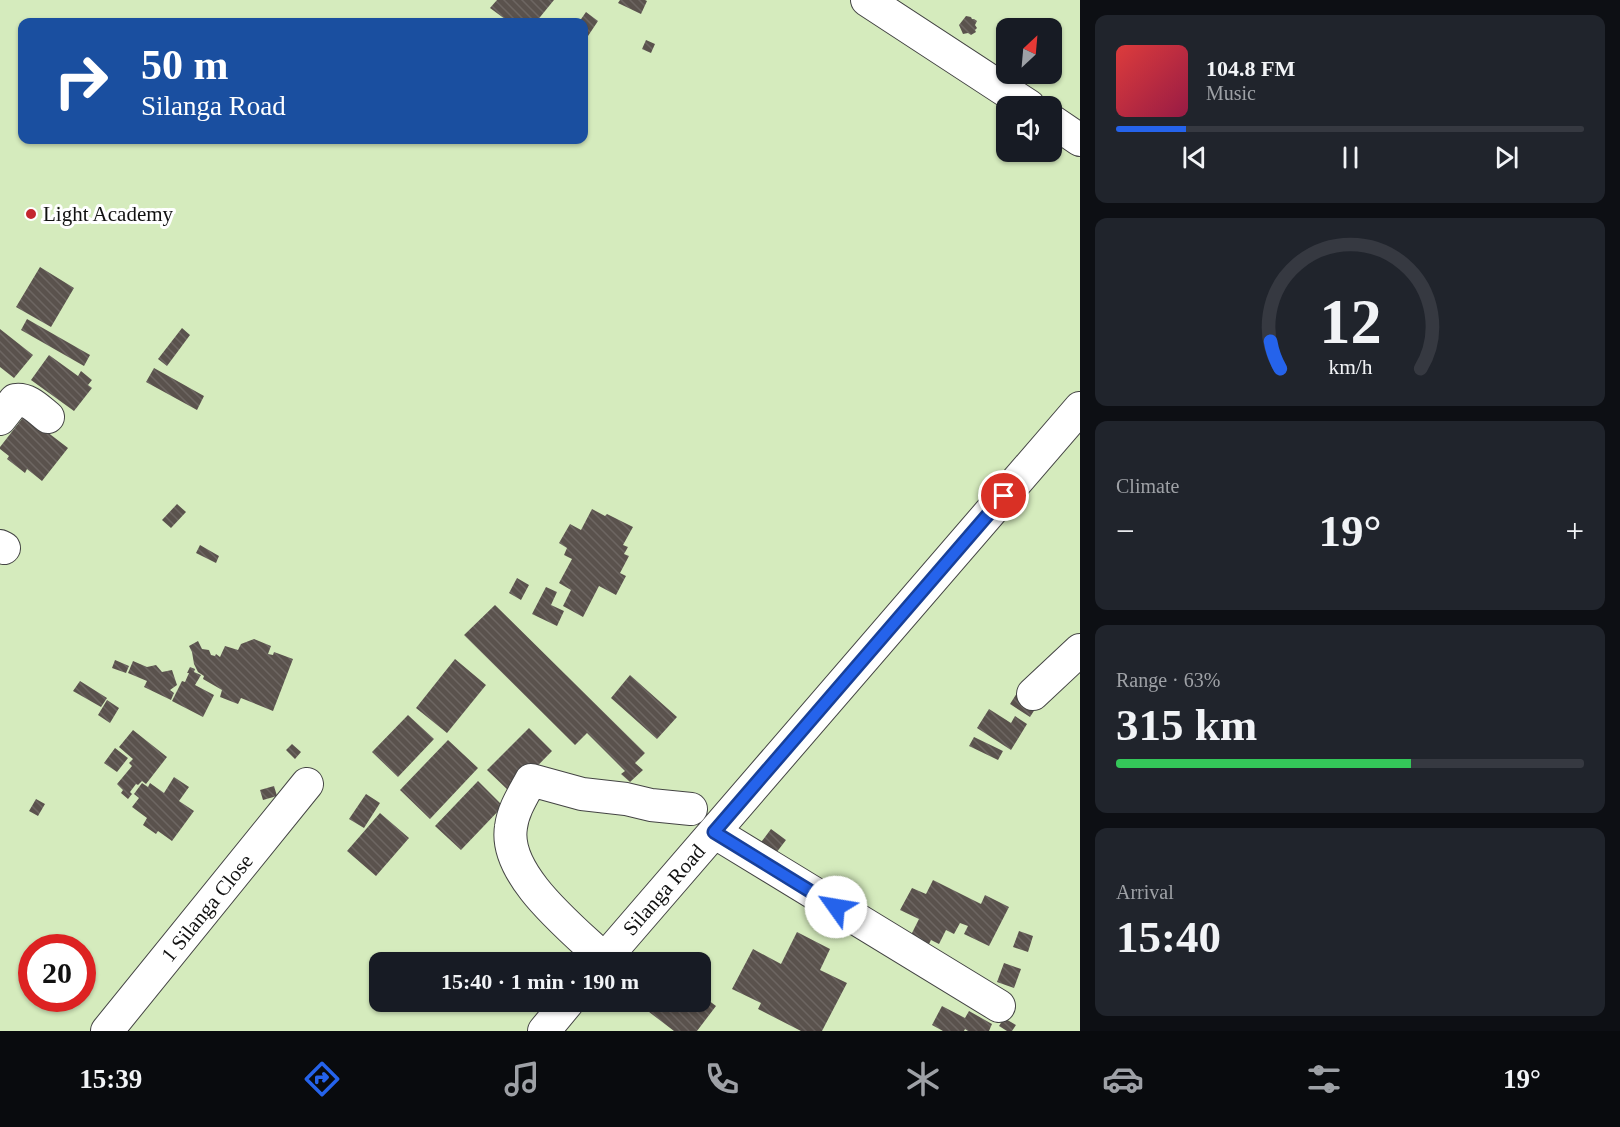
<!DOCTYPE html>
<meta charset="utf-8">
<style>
:root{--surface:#171b24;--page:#20242c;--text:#f1f3f6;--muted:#9ea1a6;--line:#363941;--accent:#2563eb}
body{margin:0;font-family:Georgia,serif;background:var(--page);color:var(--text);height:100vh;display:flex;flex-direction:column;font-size:22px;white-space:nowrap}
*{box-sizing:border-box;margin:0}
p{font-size:20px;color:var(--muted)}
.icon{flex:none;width:33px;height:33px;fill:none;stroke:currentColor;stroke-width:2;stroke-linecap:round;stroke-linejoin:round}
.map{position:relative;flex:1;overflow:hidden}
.details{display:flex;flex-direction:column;gap:15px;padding:15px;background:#0d0f14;width:540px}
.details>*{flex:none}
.top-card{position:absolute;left:18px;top:18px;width:570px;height:126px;border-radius:12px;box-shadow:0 2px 4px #0004;background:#1a4fa0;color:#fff;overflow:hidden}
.needle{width:39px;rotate:26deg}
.tools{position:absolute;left:996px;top:18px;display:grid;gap:12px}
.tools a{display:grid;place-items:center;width:66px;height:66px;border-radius:12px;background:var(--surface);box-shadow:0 2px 4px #0004;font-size:30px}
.speed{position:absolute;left:18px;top:934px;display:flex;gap:12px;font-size:30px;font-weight:700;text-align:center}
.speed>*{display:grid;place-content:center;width:78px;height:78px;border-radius:50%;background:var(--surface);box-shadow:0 2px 4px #0004;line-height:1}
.speed .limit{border:9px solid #d22;background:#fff;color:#111}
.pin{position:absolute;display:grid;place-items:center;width:51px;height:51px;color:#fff;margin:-26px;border:3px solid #fff;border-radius:50%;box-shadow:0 2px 6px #0007}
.me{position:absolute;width:66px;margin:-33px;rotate:302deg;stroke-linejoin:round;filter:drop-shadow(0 0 4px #0008)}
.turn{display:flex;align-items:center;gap:21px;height:126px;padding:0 24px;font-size:27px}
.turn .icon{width:78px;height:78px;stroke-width:2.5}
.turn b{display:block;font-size:42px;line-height:51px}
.big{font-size:45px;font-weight:800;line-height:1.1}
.details .card{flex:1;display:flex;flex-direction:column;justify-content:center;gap:9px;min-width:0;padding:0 21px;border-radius:12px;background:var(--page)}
.details .dial{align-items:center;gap:0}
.dial svg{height:156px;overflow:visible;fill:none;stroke:var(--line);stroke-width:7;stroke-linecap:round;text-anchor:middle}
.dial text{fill:var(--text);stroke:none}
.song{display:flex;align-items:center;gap:18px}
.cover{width:72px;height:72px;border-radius:9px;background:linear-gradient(135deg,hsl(0 70% 55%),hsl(340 70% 35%))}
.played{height:6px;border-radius:3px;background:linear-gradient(90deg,var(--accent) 15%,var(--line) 15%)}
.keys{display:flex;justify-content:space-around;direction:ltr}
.heat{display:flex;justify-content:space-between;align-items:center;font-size:33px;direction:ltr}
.charge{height:9px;border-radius:4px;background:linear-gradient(90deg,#34c759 63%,var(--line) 0)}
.trip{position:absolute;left:369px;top:952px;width:342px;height:60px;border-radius:12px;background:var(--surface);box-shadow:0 2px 4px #0004;font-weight:800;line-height:60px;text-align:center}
.dock{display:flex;height:96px;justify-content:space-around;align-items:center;background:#090b0e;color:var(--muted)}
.dock .icon{width:42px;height:42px}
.dock .current{color:var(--accent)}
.dock b{font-size:27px;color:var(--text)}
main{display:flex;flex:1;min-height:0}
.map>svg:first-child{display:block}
.grass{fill:#d5ebbd;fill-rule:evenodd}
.building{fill:url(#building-back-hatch)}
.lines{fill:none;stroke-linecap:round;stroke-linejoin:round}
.minor-casing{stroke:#444;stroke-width:34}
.minor{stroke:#fff;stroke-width:32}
.route-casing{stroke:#184099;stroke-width:15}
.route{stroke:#2563eb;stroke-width:10}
.poi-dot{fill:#c4262e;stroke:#fff;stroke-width:2}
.labels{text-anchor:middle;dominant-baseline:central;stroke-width:6;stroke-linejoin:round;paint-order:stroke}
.poi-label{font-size:21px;fill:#111;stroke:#fff;text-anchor:start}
.street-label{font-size:21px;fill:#111;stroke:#fff}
</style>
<main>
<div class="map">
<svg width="1080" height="1031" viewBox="0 0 1080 1031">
<defs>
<pattern id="building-back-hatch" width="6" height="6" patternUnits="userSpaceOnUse" patternTransform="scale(1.5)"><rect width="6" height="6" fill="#5a524d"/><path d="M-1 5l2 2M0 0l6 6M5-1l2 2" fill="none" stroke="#6d6662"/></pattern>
</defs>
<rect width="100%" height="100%" fill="#fffdf5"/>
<!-- grass -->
<path class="grass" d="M0 0H1080V1031H0ZM22 22H584V140H22ZM1006 28H1052V74H1006ZM1006 106H1052V152H1006ZM32 948H82V999H32ZM380 963H700V1002H380Z"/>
<!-- building -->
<path class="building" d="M497 0H554L536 22H509L490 8Z
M620 0H645L647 1 641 14 618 3Z
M586 12 598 21 584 42V22H579Z
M966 16 971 17 972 19H974L977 21 975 25 977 28 975 30 976 32 971 35 968 33 963 34 959 25Z
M646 40 655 44 651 53 642 49Z
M40 267 74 288 51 327 16 307Z
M27 319 90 355 84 366 21 330Z
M182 328 190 335 167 366 158 359Z
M0 329 33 355 14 378 0 367Z
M49 355 78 376 81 371 92 380 88 385 92 388 74 411 31 380Z
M154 368 204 396 197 410 146 382Z
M25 415 68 448 42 481 27 469 25 473 7 459 9 456 0 449V447Z
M177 504 186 512 171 528 162 520Z
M592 509 605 516 607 514 633 527 623 545 628 547 624 554 629 556 620 573 626 576 616 595 599 586 583 617 563 606 571 590 559 583 572 559 564 555 567 548 559 543 570 524 581 530Z
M200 545 219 556 216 563 196 553Z
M517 578 529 585 521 600 509 593Z
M546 587 557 592 551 605 564 611 557 626 532 614Z
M495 605 645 753 635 763 643 770 630 782 621 774 625 771 587 733 575 745 464 635Z
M254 639 271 646 268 654 273 655 274 652 293 659 273 711 241 698 238 704 220 697 222 690 203 679 204 676 198 672 194 664 192 652 189 646 198 641 202 649 209 650 211 655 215 656 216 654 220 657 225 646 238 650 241 644Z
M455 659 486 685 447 733 416 708Z
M115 660 129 666 126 673 112 668Z
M133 661 147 667 156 665 162 672 172 670 177 685 170 690 174 693 171 700 144 687 147 681 128 673Z
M190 667 195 669 194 672 201 675 195 685 214 695 203 717 172 701 182 681 185 682 189 673H187Z
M630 675 677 717 657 739 611 698Z
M80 681 107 698 101 707 73 691Z
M1017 693 1037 706 1030 717 1010 704Z
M107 700 119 708 110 723 98 715Z
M989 709 1011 723 1015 716 1027 724 1011 750 977 728Z
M408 715 434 739 398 777 372 752Z
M529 728 552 751 511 793 487 770Z
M133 730 167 757 146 784 142 781 138 785 136 784 130 792 132 794 128 799 121 793 123 790 117 784 132 766 129 763 133 759 119 747Z
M974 737 1003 751 998 760 969 746Z
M448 740 478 768 430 819 400 790Z
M292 744 301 752 295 759 286 750Z
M115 748 128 758 117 772 104 763Z
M174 777 189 787 179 801 194 811 172 841 158 831 156 834 143 825 147 818 132 807 139 798 134 794 142 783 148 787 150 783 164 793Z
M478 781 503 806 461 850 435 826Z
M274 786 277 796 263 800 260 790Z
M366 794 380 803 364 828 349 819Z
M36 799 45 804 38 816 29 811Z
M380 813 409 838 376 876 347 851Z
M771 829 786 840 773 857 759 845Z
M933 880 981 904 985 895 1009 907 989 946 964 934 968 926 960 923 954 934 946 930 939 944 931 940 926 950 908 941 919 919 900 910 912 888 926 894Z
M1019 931 1033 936 1028 952 1013 947Z
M797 932 830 949 820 970 847 983 822 1031H801L758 1009 761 1003 732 989 753 949 781 964Z
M1004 963 1021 969 1014 988 997 982Z
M700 994 716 1006 697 1031H674L636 1002H700Z
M942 1006 965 1018 969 1011 992 1024 989 1031H968L965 1029 964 1031H943L932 1025Z
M1004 1018 1016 1025 1012 1031H1007L999 1026Z"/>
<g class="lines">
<defs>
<path id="minor" d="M867 0 1029 106
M1052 121 1080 140
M0 419 15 400C28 398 38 409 48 417
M0 546 4 548
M1033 694 1080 650
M714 832 999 1006
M604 959C573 929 503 875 511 827 513 810 523 795 531 780L582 794 626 799 651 805 691 809
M601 963 1080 408
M107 1031 307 784
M544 1031 568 1002"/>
</defs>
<!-- minor casing -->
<use href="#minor" class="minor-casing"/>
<!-- minor -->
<use href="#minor" class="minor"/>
</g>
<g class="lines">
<defs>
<path id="route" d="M836 907 714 832 1004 496"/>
</defs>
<!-- route casing -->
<use href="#route" class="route-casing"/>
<!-- route -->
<use href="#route" class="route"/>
</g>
<!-- markers -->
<circle class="poi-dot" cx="31" cy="214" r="6"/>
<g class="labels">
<!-- poi labels -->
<g class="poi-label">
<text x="43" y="214">Light Academy</text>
</g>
<!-- street labels -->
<g class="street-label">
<text transform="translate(664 890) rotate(-49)">Silanga Road</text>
<text transform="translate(207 908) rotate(-51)">1 Silanga Close</text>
</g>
</g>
</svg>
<div class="tools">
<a><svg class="needle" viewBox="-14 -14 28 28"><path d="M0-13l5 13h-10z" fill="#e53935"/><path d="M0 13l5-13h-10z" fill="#9ea1a6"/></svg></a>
<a><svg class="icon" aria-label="sound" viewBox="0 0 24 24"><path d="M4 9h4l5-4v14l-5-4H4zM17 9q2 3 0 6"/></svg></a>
</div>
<div class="speed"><div class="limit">20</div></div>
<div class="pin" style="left:1004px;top:496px;background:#d93025"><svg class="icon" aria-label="arrive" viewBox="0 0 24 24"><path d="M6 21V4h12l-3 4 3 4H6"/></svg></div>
<svg class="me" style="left:836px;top:907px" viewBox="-20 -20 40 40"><circle r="19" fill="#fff"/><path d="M0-13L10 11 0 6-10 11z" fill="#2563eb"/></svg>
<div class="trip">15:40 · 1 min · 190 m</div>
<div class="top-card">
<div class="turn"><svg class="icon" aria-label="right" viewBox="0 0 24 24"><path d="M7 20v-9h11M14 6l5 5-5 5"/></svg><div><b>50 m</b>Silanga Road</div></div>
</div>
</div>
<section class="details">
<div class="card">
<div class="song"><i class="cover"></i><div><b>104.8 FM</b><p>Music</p></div></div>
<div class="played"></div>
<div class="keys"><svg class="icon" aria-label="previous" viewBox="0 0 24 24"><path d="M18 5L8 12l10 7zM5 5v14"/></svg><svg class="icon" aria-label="pause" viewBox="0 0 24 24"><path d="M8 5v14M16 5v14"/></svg><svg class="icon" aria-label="next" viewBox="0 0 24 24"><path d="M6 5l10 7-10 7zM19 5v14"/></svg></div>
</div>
<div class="card dial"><svg viewBox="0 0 100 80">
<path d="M14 69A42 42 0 1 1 86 69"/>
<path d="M14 69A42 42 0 0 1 9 55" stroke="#2563eb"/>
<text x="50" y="56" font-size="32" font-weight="700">12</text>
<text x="50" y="72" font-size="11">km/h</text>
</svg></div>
<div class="card"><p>Climate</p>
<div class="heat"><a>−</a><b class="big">19°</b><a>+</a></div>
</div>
<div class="card"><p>Range · 63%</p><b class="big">315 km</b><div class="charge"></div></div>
<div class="card"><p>Arrival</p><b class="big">15:40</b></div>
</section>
</main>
<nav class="dock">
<b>15:39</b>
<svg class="icon current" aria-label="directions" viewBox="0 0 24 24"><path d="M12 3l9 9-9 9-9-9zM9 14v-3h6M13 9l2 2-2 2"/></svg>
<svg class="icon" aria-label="music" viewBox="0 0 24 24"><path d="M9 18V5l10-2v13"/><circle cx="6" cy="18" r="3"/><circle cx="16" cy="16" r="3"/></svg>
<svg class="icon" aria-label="phone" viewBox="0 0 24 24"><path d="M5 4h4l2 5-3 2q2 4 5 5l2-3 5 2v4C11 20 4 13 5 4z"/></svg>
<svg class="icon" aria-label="climate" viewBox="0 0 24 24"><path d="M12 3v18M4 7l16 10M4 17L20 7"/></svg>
<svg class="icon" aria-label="car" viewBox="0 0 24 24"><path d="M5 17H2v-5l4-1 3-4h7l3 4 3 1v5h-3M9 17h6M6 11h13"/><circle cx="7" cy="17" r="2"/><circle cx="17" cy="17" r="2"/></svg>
<svg class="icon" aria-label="filters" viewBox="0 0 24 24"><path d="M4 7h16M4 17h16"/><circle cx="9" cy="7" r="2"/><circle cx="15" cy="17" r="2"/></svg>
<b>19°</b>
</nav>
